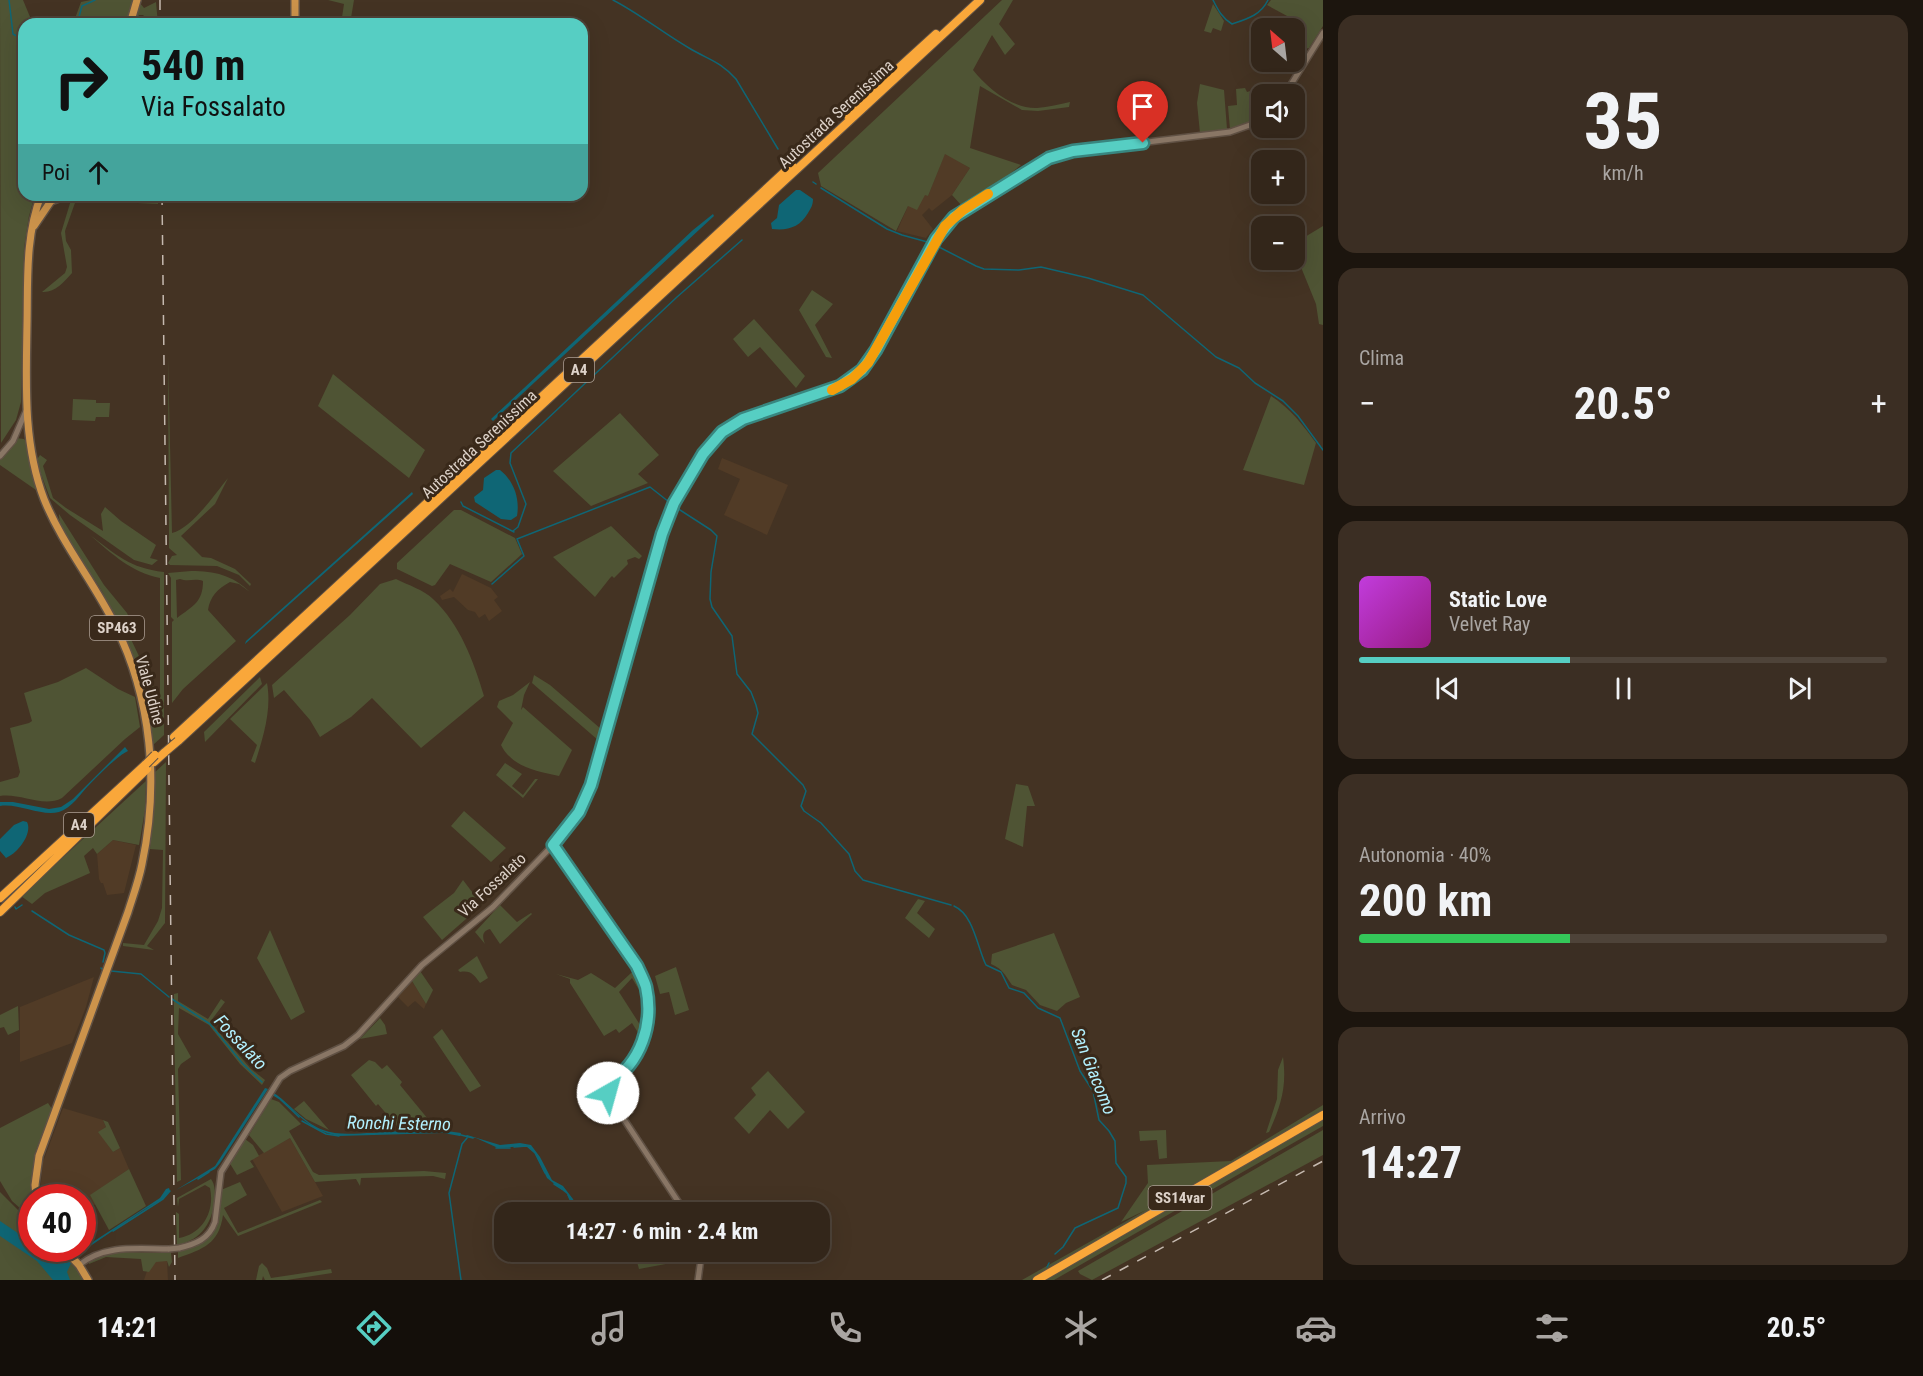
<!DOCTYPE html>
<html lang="it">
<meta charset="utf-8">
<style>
:root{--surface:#33261a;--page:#3b2e23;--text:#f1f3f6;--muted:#a9a5a2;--line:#4e4339;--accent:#56cec3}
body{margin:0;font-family:"Roboto Condensed",sans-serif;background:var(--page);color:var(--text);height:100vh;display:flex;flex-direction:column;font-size:22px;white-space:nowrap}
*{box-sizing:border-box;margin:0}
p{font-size:20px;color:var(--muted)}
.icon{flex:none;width:33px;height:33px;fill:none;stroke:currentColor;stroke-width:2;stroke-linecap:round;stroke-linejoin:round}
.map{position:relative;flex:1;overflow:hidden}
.details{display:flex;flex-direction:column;gap:15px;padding:15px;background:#1c150e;width:600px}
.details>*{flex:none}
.guide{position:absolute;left:18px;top:18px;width:570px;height:183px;border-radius:18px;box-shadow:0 6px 24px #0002,0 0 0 2px var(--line);background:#56cec3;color:#111;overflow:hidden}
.needle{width:39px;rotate:332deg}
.fabs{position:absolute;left:1251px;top:18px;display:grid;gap:12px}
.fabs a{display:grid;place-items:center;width:54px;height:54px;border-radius:12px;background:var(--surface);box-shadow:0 6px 24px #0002,0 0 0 2px var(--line);font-size:30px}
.speed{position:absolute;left:18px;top:1184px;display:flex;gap:12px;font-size:30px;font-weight:700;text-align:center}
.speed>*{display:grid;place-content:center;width:78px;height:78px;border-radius:50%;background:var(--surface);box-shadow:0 6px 24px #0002,0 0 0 2px var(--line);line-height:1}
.speed .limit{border:9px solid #d22;background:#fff;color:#111}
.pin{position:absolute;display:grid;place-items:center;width:51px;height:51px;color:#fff;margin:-62px -26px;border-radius:50% 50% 50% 0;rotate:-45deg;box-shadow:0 0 6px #0007}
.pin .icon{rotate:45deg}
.me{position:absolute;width:66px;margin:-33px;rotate:38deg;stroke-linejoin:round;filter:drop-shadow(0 0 4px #0008)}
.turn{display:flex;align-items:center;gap:21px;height:126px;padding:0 24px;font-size:27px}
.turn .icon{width:78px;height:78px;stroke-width:2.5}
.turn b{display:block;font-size:42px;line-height:51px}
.then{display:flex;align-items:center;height:57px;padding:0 24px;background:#0003;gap:12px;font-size:22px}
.big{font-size:45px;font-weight:700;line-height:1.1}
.details .card{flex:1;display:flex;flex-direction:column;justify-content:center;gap:9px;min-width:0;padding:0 21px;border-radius:18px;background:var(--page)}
.details .dial{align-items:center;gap:0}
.dial b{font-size:78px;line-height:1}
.song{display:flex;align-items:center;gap:18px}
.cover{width:72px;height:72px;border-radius:9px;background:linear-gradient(135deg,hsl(290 70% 55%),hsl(310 70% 35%))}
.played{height:6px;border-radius:3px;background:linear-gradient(90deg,var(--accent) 40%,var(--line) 40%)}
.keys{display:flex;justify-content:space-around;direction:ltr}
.heat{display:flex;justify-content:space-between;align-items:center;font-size:33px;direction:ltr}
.charge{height:9px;border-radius:4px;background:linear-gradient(90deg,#34c759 40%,var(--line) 0)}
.trip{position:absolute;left:494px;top:1202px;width:336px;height:60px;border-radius:18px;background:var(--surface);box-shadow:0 6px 24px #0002,0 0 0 2px var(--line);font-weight:700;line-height:60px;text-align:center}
.menu{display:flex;height:96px;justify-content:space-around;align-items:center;background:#140f0a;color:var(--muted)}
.menu .icon{width:42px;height:42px}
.menu .current{color:var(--accent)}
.menu b{font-size:27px;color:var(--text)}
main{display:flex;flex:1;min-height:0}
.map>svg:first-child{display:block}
.built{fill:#513b26}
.green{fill:#4f5434;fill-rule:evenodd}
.water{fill:#0f6675}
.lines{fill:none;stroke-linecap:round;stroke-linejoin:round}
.stream{stroke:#0f6675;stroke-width:1.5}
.minor-casing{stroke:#605144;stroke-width:8}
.major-casing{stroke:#605144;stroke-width:10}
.highway-casing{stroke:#605144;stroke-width:10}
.minor{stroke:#897665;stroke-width:5}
.major{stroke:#cc934b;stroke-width:7}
.highway{stroke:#f9a73a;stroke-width:8}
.rail{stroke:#c6bab0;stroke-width:1.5;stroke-dasharray:10 10;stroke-linecap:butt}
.minor-bridge-casing{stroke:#605144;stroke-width:8;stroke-linecap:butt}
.highway-bridge-casing{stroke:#605144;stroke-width:10;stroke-linecap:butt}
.minor-bridge{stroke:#897665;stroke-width:5}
.highway-bridge{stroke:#f9a73a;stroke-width:8}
.route-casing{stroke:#38867f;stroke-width:15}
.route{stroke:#56cec3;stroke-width:10}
.slow{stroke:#f59e0b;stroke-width:10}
.labels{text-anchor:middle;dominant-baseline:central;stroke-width:6;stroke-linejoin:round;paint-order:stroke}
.shield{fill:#39291a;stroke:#ac9f94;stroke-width:1.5}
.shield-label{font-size:15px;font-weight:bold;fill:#ddd2c9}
.street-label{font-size:16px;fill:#ddd2c9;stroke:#39291a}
.water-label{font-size:18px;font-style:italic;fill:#b2f0fe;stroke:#39291a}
</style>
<main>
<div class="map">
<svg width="1323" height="1280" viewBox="0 0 1323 1280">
<rect width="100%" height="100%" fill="#443323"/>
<!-- built -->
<path class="built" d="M945 153 970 168 952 195 932 211 929 208 922 215 933 229 926 238 897 231 908 206 925 194 928 196Z
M722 458 788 485 767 535 724 515 740 479 718 469Z
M462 574 491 588 498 597 494 600 502 611 489 621 485 614 479 618 475 612 468 610 454 597 442 600 440 596 450 589 453 592Z
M113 840 136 845 124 893 107 895 103 883H101L99 879 97 854Z
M94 977 86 1007 72 1043 20 1062V1007Z
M412 981 426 1004 424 1009 415 1001 408 1007 398 997Z
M63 1108 103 1120 106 1127 99 1132 113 1152 120 1148 129 1169 91 1195 96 1204 83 1212 82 1197H42L40 1192 43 1162Z
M290 1138 323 1196 282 1212 252 1159Z
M151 1259 167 1261 168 1280H144Z"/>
<!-- green -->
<path class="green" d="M0 0H23L33 24H24V195H35L29 216 24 248 21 402 16 420 1 443Z
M91 0H133L128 24H73L81 2Z
M328 0H354L350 24H341L344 4Z
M1002 0H1013L999 24 1015 44 1005 55 992 35 973 70C987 88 1013 109 1037 108 1048 107 1060 104 1070 102L1069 107 1038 111 1022 110 980 86 970 148 1021 165 997 184 962 206 952 195 970 168 945 154 928 196 925 195 917 210 908 206 896 231 821 186 818 173Z
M1271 0H1323V26L1309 48 1295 51V31L1300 23 1267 5Z
M156 2 158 24H152L143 15H139L135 24H132L138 4 140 3 144 8Z
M1213 4 1224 21 1221 31 1213 28 1211 33 1204 31Z
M1200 84 1224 90 1227 129 1200 133 1197 103Z
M1245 88 1247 92 1254 90 1261 115 1240 127 1230 130 1228 106 1237 105 1236 89Z
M229 195 184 203 165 201 164 196Z
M158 196V204L76 200 65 231 66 241 71 250 72 273C64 282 55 293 42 292L65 273 67 267 61 233 71 200 84 197Z
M1323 226V325L1319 324 1316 304 1294 250 1295 243Z
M812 290 833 304 815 325 832 358 826 357 799 310Z
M754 319 805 376 796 388 760 347 748 357 733 339Z
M168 355 172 533C192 528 215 494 228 478L215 504 181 536 202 557 211 558 235 569 251 584 250 586 239 575 217 566 170 565 168 563 172 556 177 555 169 548V540Z
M333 374 425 450 409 478 318 406Z
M1271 396C1290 408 1303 425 1316 443L1304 485 1243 470Z
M73 399 96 400V403H110L109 417H96L95 421 72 420Z
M620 413 659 455 638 474 648 483 591 506 553 471Z
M16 438 24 439 28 444 37 487 36 490 0 465V458Z
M40 455 47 460 43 466 53 498 66 508 103 531 101 514 105 507 121 521 156 545 150 558 158 560 152 565 134 560 70 515 50 498 38 466V458Z
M454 510H461L515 538 522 554 491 582 450 564 435 585 432 586 397 569V563Z
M59 514 104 585 127 613 132 624 127 631 160 700V578C131 572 112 554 90 535 117 555 129 568 164 572V735L153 745C147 687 129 645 103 593 93 573 58 535 59 514Z
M611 526 642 556 639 559 635 557 627 560 628 564 614 578 612 576 610 578 595 597 553 557Z
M191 571C215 571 232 575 250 592L239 584 230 582C217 589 210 597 208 610L236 641 183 689 172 703V622L174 620 171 617V578L168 573ZM180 579C188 582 195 578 203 581 203 602 193 606 177 618L176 580Z
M396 579C408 585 424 590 433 599 460 624 474 662 484 696L421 748 372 698 351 717 320 737 310 720 284 690 274 698 272 685 350 615 380 584Z
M86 668 118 689 135 697 140 727 125 739 62 798C43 808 21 793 0 796V782L18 777 20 772 10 728 29 723 32 721 24 693 58 682Z
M534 675 550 685 601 729 598 740 532 683Z
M260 677 262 684 205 742 204 732Z
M530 682 524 695 521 710 523 707 572 750 559 776C536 771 512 767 501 745L513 723 497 707 499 701 513 695Z
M267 683C272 710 263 738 255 763L251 761 257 745 230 719Z
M166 762 165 923 147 946 154 950 123 946V943L144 945 158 921 162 908 163 850 150 849 154 773Z
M505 763 522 774 512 786 523 795 535 779H538L523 798 496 775Z
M146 781 145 810 139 845 113 840 97 854 93 848 84 856 90 873 45 893 32 904 21 896Z
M1016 784 1028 786 1035 806H1027L1023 847 1005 839Z
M464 811 506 848 491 862 451 826Z
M463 880 482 905 442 940 423 917 454 893Z
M918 899 925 901 917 913 935 929 929 938 905 918Z
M500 905 517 922 531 913 532 914 500 944 490 929C482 931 482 937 485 944L475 932Z
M270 930 305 1012 291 1020 257 958Z
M1054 933 1080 997 1066 1003 1057 1011 1040 1005 1026 990 1012 985C1005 975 1003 969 991 964L992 954Z
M477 956 488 978 480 983C474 975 471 970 460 972L458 970Z
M676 967 689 1010 675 1015 669 992 660 994 655 976Z
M420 971 433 990 426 1004 412 981Z
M591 973 615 988 631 973H638L644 985 646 1005H643L642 995 632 978 619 992 644 1031 642 1039 632 1023 619 1033 616 1029 604 1036 570 983V979L556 974 578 980Z
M178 993V1001L208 1019 221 999 225 1002 210 1022 251 1069 265 1080 262 1085 240 1064 209 1025 179 1008 178 1034 191 1057 181 1064 178 1069 181 1180 177 1182 174 1019V994Z
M18 1006 19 1030 8 1035 4 1027 0 1028V1015Z
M380 1018 385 1025 387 1034 360 1039Z
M442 1029 481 1086 470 1092 433 1037Z
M1283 1057C1287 1087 1281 1105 1269 1132L1266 1133 1277 1099 1278 1070Z
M369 1060 375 1062 382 1069 387 1065 402 1082 400 1085 437 1130 401 1131 378 1104 376 1106 351 1075Z
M768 1071 805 1112 788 1129 770 1110 749 1134 734 1118 756 1095 751 1088Z
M271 1099 279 1102 301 1124 289 1131 313 1172 319 1175 424 1171 446 1173 445 1179 433 1176 361 1178 360 1186 356 1179 315 1182 290 1138 264 1153 249 1135Z
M304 1101 329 1130 306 1119 294 1109Z
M48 1103 52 1109 36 1150 32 1172 31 1218 12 1201 0 1181V1128Z
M1323 1105V1112L1304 1121 1294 1129 1031 1280H1022L1146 1210 1121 1222 1148 1183 1147 1165 1231 1161Z
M1323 1119V1126L1054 1280H1041Z
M103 1120 108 1122 120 1148 113 1152 98 1132 106 1127Z
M1166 1130 1167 1158 1159 1159 1157 1140 1140 1141 1139 1131Z
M1323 1130V1155L1092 1280 1080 1274 1078 1271Z
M245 1139 253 1145 259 1156 250 1161 254 1167 237 1175 229 1162Z
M129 1169 146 1206 109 1230 90 1195Z
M211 1179C215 1185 215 1190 215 1197 213 1222 202 1240 177 1245L176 1212 179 1214V1238C203 1234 215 1211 210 1188L205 1185 179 1199 178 1207 177 1198Z
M240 1182 247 1195 224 1208 238 1233 320 1200 322 1202 238 1236 223 1215C219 1244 203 1249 178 1258V1251C217 1245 217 1224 221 1190Z
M0 1192 31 1223 32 1248H59L69 1258 85 1280H0Z
M634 1251H638L640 1256 673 1251H699L698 1258 639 1269Z
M114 1252 171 1253 172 1262 169 1267 167 1261 156 1262 149 1272 143 1271 141 1259 106 1257 89 1264V1262Z
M262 1263 267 1268 271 1278 331 1269 332 1273 287 1280H265L263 1276 262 1280H256L259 1266Z"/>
<!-- water -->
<path class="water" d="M796 190H800L813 199C813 205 811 208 808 213 800 227 788 231 772 229L771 223 777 218 779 205Z
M713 214 714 216 493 421 491 419 693 230Z
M496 470H500C514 481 520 499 517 516L511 520 501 519 475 502 474 497 483 490 484 478Z
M412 492 413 494 245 644 246 641Z
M125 747 128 751C117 756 99 775 90 784 81 793 72 808 59 812 42 817 19 803 0 806V802H13L49 809 61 807 73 799Z
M23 821 27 822C33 834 17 854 6 858L0 851V839L14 825Z
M265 1088 268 1089 220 1163 215 1169 176 1190 215 1166Z
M271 1091C290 1103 302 1122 323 1130 338 1136 357 1133 373 1133 403 1131 432 1128 461 1133L460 1136 443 1133 339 1136C302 1129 299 1109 270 1094Z
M467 1135 500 1145 520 1143 531 1145 540 1157 552 1180 563 1186 573 1199 578 1212H576L567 1194 547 1178 535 1153 527 1146 498 1148 476 1138 465 1137Z
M169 1188 170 1191 163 1199 142 1211 77 1255 76 1253 160 1198 166 1189Z
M0 1221 31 1242 32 1248C46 1248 47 1258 60 1262L69 1258 72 1261 67 1272 70 1280H53L37 1261 0 1236Z"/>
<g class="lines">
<!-- stream -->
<path class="stream" d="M9 0 13 34 24 40
M613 0C640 14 663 33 689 48 709 60 720 61 736 79L778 149
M1213 0C1218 10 1222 18 1232 24 1247 19 1261 15 1268 0
M77 24 82 6 95 0
M813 182 816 184
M821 188 887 229 902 235 931 243
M937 246 976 266 984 269 1019 270 1041 267 1088 278 1143 295 1216 357 1239 368 1255 383 1283 401 1298 416 1323 450
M461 502 463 506 514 532
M677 508 711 530 717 536 711 572 710 599 712 607 732 636 737 674 751 692 756 705 758 713 752 734 803 785 806 791 801 806 804 811 821 823 849 854 855 871 863 880 951 905
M513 531 518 527 526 504 510 463 511 453 677 297 742 240
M492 584 524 556 517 539 650 487 669 502
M954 906C974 915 977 947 986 965L1001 972 1009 988 1024 993 1038 1008 1060 1018 1080 1071 1093 1091 1099 1120 1109 1131 1115 1141 1116 1163 1126 1177V1183L1118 1208 1075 1228 1063 1247 1055 1254
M15 907 16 909 22 905
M32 911 69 935 104 950 105 953 103 962
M101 968 103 970
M111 971 141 974 169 997
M172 999 210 1024 243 1064 262 1082
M281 1100 299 1117
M302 1121 326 1134 339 1136
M457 1134 473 1138
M514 1147 527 1146 535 1153 545 1173
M496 1148H510
M198 1179 209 1172
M554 1184 562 1189
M568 1195 572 1204
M113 1231 163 1199 170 1191
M1047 1267 1049 1263
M461 1280 449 1193 462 1144 467 1138"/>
<defs>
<path id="minor" d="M1285 94 1323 33
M0 456 13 441 26 411
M553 845 637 966C640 973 645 980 646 987 654 1024 641 1063 609 1083L608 1095 685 1212
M179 1248C196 1244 209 1239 215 1222L221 1172 280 1078 290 1071 344 1046 358 1035 422 965 493 907 553 845 579 812 591 785 666 522 674 503 703 454 721 432 743 419 830 390 852 379 868 363 936 239 954 217 1049 158 1073 151 1230 132 1250 125 1262 118
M79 1265C105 1244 138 1249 169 1249
M698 1280 702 1251"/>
<path id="major" d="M130 24 137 0
M295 24V0
M34 226 51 201 66 195
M36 1197 35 1185 39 1156 128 912C133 896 139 880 142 864 159 784 152 699 115 625 94 582 62 544 44 499 23 444 26 383 27 325 28 281 25 237 41 195
M63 1248 79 1265 88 1280"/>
<path id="highway" d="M847 115 936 34
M174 737 792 165
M178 741 980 0
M154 762 165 752
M0 898 146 764
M0 912 147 769
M1037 1280 1323 1115"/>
</defs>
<!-- minor casing -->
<use href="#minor" class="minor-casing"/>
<!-- major casing -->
<use href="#major" class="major-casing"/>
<!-- highway casing -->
<use href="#highway" class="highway-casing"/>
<!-- minor -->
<use href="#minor" class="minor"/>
<!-- major -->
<use href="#major" class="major"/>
<!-- highway -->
<use href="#highway" class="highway"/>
<!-- rail -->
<path class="rail" d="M160 0V24
M162 195 175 1280
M1102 1280 1323 1161"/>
<defs>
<path id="minor-bridge" d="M169 1249 179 1248"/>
<path id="highway-bridge" d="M165 752 178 741
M146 764 155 755"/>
</defs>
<!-- minor-bridge casing -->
<use href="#minor-bridge" class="minor-bridge-casing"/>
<!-- highway-bridge casing -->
<use href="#highway-bridge" class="highway-bridge-casing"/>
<!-- minor-bridge -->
<use href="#minor-bridge" class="minor-bridge"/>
<!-- highway-bridge -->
<use href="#highway-bridge" class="highway-bridge"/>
</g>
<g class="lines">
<defs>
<path id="route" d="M608 1093 609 1083C641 1063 654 1024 646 987 644 980 640 973 637 966L553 845 579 812 591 785 662 534 674 503 703 454 722 432 743 419 840 386 862 370 876 350 936 239 954 217 1049 158 1073 151 1143 143"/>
</defs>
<!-- route casing -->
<use href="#route" class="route-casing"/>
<!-- route -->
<use href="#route" class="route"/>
<!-- slow -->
<path class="slow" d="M832 390 852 379 868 363 945 226 963 210 988 194"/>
</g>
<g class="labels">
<!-- shield labels -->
<g class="shield">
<rect x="564" y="358" width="30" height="24" rx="4.5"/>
<rect x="90" y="616" width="54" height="24" rx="4.5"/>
<rect x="64" y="813" width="30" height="24" rx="4.5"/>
<rect x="1148.5" y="1186" width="63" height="24" rx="4.5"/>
</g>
<g class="shield-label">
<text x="579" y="370">A4</text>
<text x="117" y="628">SP463</text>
<text x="79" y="825">A4</text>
<text x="1180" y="1198">SS14var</text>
</g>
<!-- street labels -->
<g class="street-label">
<text transform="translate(836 114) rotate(-43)">Autostrada Serenissima</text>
<text transform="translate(479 444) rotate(-43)">Autostrada Serenissima</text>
<text transform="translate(150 690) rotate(75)">Viale Udine</text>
<text transform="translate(492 885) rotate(-43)">Via Fossalato</text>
</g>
<!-- water labels -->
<g class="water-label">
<text transform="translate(241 1042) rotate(47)">Fossalato</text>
<text transform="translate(1094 1071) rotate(68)">San Giacomo</text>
<text transform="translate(399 1123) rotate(1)">Ronchi Esterno</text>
</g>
</g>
</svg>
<div class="fabs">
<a><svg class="needle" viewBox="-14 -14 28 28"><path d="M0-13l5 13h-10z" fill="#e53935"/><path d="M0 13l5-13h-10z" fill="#a9a5a2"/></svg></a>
<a><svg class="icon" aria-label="sound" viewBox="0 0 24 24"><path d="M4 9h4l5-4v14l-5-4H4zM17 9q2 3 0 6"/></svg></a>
<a>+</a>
<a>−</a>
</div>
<div class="speed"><div class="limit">40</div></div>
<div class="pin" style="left:1143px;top:143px;background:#d93025"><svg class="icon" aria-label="arrive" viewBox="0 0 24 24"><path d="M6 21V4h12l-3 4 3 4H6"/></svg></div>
<svg class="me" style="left:608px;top:1093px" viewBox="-20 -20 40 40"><circle r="19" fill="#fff"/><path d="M0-13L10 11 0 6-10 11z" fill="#56cec3"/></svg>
<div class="trip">14:27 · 6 min · 2.4 km</div>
<div class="guide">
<div class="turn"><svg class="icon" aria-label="right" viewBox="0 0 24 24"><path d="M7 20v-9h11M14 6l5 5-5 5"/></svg><div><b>540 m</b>Via Fossalato</div></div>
<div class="then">Poi<svg class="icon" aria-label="ahead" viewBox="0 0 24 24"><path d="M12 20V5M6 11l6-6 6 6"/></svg></div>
</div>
</div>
<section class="details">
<div class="card dial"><b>35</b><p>km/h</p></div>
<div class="card"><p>Clima</p>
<div class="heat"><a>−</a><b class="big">20.5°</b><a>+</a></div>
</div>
<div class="card">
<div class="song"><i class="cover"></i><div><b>Static Love</b><p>Velvet Ray</p></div></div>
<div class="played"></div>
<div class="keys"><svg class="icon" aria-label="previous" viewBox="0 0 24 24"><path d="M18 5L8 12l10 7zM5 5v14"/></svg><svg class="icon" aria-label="pause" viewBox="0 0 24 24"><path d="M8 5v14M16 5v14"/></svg><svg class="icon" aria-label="next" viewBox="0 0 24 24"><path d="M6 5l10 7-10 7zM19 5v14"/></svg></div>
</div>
<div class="card"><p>Autonomia · 40%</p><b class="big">200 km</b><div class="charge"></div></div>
<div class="card"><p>Arrivo</p><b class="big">14:27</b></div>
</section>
</main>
<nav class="menu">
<b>14:21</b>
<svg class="icon current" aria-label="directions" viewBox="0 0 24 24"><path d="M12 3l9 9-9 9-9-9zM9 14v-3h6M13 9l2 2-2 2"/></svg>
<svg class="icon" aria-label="music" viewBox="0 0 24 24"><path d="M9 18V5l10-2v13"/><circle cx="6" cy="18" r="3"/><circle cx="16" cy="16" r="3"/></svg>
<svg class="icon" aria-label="phone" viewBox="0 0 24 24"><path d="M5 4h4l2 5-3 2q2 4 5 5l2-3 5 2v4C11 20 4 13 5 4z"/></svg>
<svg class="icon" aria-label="climate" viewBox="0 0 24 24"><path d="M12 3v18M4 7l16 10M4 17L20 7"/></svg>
<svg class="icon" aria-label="car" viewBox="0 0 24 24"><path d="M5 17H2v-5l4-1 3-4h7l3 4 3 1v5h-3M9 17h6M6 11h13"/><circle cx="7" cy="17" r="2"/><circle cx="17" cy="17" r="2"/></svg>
<svg class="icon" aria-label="filters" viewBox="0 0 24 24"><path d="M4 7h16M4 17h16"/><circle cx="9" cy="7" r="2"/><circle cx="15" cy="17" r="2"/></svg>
<b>20.5°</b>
</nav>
